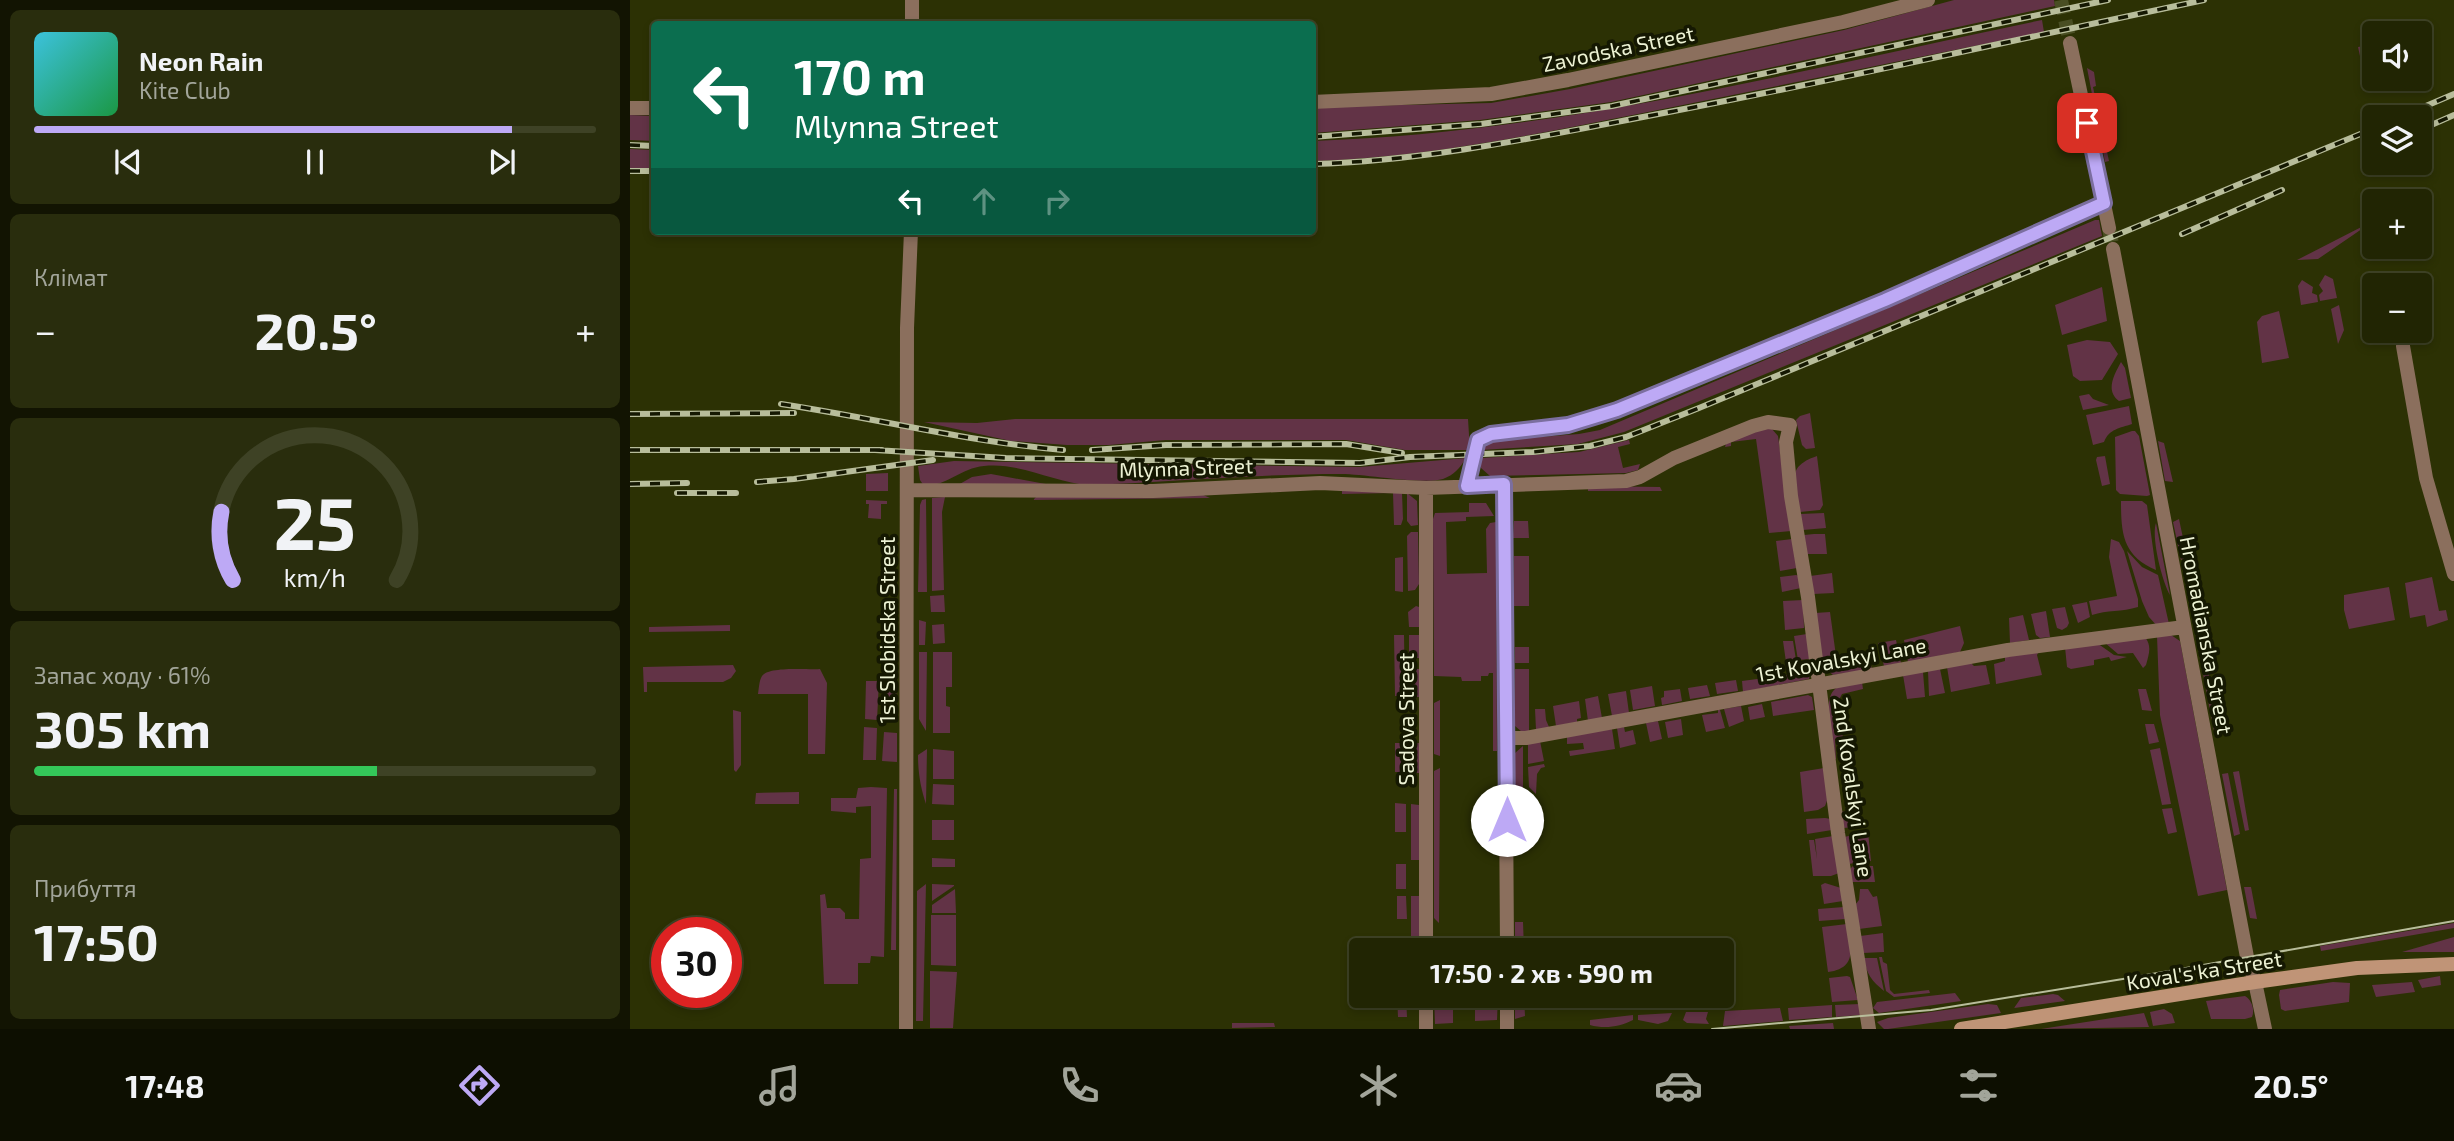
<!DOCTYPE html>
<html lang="uk">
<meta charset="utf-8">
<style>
:root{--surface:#212503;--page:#292d0d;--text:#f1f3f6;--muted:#a2a59a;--line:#3e4225;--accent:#bda9f5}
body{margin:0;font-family:"Exo 2",sans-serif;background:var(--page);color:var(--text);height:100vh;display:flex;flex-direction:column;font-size:26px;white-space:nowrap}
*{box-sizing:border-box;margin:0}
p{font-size:23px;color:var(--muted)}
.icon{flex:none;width:38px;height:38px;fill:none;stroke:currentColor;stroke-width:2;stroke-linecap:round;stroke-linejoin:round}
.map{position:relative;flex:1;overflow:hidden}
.sheet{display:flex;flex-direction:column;gap:10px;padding:10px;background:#121402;width:630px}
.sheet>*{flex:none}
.banner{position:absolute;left:21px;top:21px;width:665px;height:214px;border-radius:7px;box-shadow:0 4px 10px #0003,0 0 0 2px var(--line);background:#0b6e4f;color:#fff;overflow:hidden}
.buttons{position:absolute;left:1732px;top:21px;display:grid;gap:14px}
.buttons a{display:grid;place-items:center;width:70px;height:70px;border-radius:7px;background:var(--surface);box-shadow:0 4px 10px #0003,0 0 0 2px var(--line);font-size:35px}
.speed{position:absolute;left:21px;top:917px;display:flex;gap:14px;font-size:35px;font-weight:700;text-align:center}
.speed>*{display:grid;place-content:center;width:91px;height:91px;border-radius:50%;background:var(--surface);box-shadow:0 4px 10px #0003,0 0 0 2px var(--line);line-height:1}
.speed .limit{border:10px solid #d22;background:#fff;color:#111}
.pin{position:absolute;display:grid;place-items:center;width:60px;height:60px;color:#fff;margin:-30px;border-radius:14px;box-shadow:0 4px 10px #0006}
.me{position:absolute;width:77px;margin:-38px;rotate:0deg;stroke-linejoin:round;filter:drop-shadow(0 0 5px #0008)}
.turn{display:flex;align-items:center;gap:24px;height:147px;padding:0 28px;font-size:32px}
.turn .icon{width:91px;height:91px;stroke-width:2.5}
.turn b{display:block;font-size:49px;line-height:60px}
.lanes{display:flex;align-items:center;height:66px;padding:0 28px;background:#0003;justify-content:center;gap:35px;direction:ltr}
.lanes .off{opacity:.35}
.big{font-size:52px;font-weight:700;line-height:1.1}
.sheet .tile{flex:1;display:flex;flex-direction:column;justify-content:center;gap:10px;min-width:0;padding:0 24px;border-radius:10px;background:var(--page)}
.sheet .dial{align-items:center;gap:0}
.dial svg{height:182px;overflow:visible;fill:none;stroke:var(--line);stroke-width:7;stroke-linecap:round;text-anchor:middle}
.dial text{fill:var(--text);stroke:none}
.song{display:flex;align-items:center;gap:21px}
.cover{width:84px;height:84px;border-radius:10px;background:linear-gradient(135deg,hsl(190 70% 55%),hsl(140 70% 35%))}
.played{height:7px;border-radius:4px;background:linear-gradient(90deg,var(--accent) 85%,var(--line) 85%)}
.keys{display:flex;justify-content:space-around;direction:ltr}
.heat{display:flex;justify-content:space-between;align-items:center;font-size:38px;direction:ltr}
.charge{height:10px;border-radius:5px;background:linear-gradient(90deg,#34c759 61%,var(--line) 0)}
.trip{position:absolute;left:719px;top:938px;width:385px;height:70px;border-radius:7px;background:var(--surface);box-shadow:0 4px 10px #0003,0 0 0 2px var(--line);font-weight:700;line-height:70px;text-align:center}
.dock{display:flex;height:112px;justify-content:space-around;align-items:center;background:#0d0f01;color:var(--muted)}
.dock .icon{width:49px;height:49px}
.dock .on{color:var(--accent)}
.dock b{font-size:32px;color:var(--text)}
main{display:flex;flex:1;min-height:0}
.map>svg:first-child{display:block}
.green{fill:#623346}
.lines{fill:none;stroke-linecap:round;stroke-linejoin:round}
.street-tunnel{stroke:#494e23;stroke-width:14;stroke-dasharray:14 7;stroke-linecap:butt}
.street{stroke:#8b6f5d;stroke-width:14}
.secondary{stroke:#c09477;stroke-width:14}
.tram{stroke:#b8bd9b;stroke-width:2}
.rail-casing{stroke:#b8bd9b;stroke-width:6}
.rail{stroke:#151802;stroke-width:3.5;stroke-dasharray:10;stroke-linecap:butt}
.route-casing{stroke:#7b6e9f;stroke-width:18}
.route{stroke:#bda9f5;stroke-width:12}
.labels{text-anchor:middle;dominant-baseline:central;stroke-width:7;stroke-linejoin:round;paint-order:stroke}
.street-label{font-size:21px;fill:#edf2d4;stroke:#151802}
</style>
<main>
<section class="sheet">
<div class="tile">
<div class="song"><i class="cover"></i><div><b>Neon Rain</b><p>Kite Club</p></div></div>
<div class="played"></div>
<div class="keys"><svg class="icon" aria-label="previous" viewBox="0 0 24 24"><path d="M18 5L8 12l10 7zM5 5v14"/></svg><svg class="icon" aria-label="pause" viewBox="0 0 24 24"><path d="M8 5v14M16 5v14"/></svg><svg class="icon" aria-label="next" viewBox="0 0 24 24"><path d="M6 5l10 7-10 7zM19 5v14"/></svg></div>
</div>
<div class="tile"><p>Клімат</p>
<div class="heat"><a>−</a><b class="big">20.5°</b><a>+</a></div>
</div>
<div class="tile dial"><svg viewBox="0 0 100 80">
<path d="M14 69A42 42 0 1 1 86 69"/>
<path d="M14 69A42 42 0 0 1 9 39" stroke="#bda9f5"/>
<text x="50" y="56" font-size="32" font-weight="700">25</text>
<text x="50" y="72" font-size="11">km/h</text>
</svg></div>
<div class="tile"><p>Запас ходу · 61%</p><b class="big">305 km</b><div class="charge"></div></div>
<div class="tile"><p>Прибуття</p><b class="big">17:50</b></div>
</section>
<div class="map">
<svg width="1824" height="1029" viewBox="0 0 1824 1029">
<rect width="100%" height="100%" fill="#2c3104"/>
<!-- green -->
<path class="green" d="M1324 0H1424L1425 6 981 102 850 120 683 133 682 107 861 103 940 89 1214 30Z
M1412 20 1414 32C1279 59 1144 87 1008 114 901 135 792 158 683 161V141C929 133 1171 70 1412 20Z
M1745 44V67L1733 70 1728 47Z
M1457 68 1464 72 1466 86 1463 87 1479 161 1475 162Z
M0 115 24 116V141L0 140Z
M0 149 24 150V168L0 169Z
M1465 220H1469L1472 236 994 432 948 444 851 450 857 441 949 434 970 430Z
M1745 220 1688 259 1667 260Z
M1695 275 1703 279 1707 298 1690 301 1689 295 1693 291 1689 285Z
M1672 280 1683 287 1682 293 1687 295 1688 302 1671 305 1668 286Z
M1472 287 1477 321 1432 335 1425 305Z
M1709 305 1714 330 1708 344 1701 309Z
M1649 311 1659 358 1632 363 1627 322 1632 316Z
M1457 340 1480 342 1488 354 1472 380 1450 381 1443 376 1437 345Z
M1491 362 1495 368 1501 398 1489 401C1475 391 1484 375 1491 362Z
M1459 394 1463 399 1479 405 1453 410 1449 396Z
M1499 406 1502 424C1490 428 1479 429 1474 442L1463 445 1456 415Z
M1180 413 1185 448 1176 449 1172 445 1166 420 1170 416Z
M385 419H838L840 450H775L716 440H536L479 445H437L381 441 294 422 347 423Z
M1132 428 1142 429 1148 436 1161 531 1139 533 1126 439 1101 442V446L1095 447 1096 444Z
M1502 431H1505L1509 436 1520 495 1517 496 1490 494 1486 490 1485 437Z
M999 440 1000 444 988 447 993 468 1010 464 1008 470 996 473 860 476 851 468V458L949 452Z
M1528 441 1534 443 1543 482 1535 481Z
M1187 456 1193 505 1190 510 1170 512C1165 484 1154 467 1187 456Z
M1475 456 1480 484 1472 486 1466 460 1467 457Z
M836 458C830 468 824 475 813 479 792 485 737 474 711 474 627 474 544 482 460 485 424 483 391 462 354 466 331 468 317 486 294 486L290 480 288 466 324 461 730 467Z
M258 473V491H236V474Z
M361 474 421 485H328L342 477Z
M958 486 1030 487 1032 491H958Z
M712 488 772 493 773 519 771 525H764L763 493 712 494Z
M777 493 787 501 788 525 781 526 777 521Z
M571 494 580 498 403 500 408 495Z
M315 497 312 512 314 590 302 591V498Z
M296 499 297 592H288L290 505 292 500Z
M236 500 257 501V504H251V519L238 518 239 504H236Z
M1491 501H1512L1517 505 1526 570C1493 556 1491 534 1491 501Z
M839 503H856L864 516 836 517V521L816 522 817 574 857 573 856 529 860 523 866 522 867 751H863V673H859L858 676H851V681H832L831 677 804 676 803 519 805 513 839 512Z
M1194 513 1196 528 1173 530 1170 514Z
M1549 519 1557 557 1551 560 1543 522Z
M884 521H898L899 538H883Z
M1526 523 1540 595C1532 582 1521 537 1526 523Z
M781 532H788L789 584 785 590 778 591 777 536Z
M1184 534H1195L1197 554H1177L1174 535Z
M1162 539 1167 568 1150 571 1146 541Z
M1481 539 1489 542 1494 551 1508 599V607C1492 612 1477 610 1462 615L1459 601 1487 596 1479 557Z
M1497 551 1512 567 1528 575 1539 624 1527 626 1519 617 1512 601Z
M884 556H899V606H884Z
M773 557V592L765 591V558Z
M1202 573 1204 593 1183 594 1180 576Z
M1166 575 1169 576 1171 588 1152 592 1150 577Z
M1802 577 1809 611 1816 610 1818 620 1797 627 1795 615 1780 618 1775 583Z
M1759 587 1765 620 1719 629 1714 610V595Z
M314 595 315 612H301L300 596Z
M1173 600 1174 628 1155 630 1153 601Z
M1457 602 1460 617 1448 623 1442 605Z
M786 606 789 607V627H779L778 612Z
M1435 607 1439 623 1437 627 1432 630 1427 628 1422 609Z
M1416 611 1420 637 1410 638 1406 635 1401 614Z
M1200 612 1206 656 1191 658 1185 613Z
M1393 615 1399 640 1380 643 1379 618Z
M289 620 296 622 295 645H289Z
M314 624 315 643 303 644 302 625Z
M100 625V631L19 632V627Z
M1330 626 1334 643 1330 652 1278 662 1274 640Z
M1177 634 1180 659 1168 660 1164 636Z
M764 635H774L775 696H765Z
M779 635H789V658H779Z
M1541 635 1550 641 1597 890 1568 896 1530 715 1527 636Z
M1571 636 1591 735 1585 736 1566 637Z
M1515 637C1522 646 1519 654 1516 665L1513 668 1503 653 1488 654 1474 642Z
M1266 640 1271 663 1254 666 1248 643Z
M1153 641H1163L1166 660 1156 662Z
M1467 643 1484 655 1497 657 1481 661 1479 657 1464 660V665L1441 669 1437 667 1435 647Z
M885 647H899V663H885Z
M1409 651 1407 655 1412 675 1366 684 1364 664 1375 661V656Z
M289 652H297L296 731 289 719Z
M303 652H322V687H316V706L320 707V733H303Z
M1238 653 1242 669 1203 675 1193 666 1191 659Z
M1341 663 1344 666 1356 665 1360 684 1321 692 1317 667Z
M103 665 106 671 101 678 93 682H17V692H14L13 667Z
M1173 666 1181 668 1179 679 1113 692 1112 681 1165 674Z
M190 669 197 683 195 754H178V694H128C129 688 129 681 132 676 139 666 178 670 190 669Z
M779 669H789V697H780Z
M885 669H899V731L892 732 885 726Z
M1310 669 1315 693 1299 696 1298 671Z
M1293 672 1295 697 1277 699 1273 675Z
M1106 680 1108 691 1087 694 1085 683Z
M236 681H249L247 720 235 719Z
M255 682 266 683 267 717H254Z
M1232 682 1233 689 1212 694 1208 702 1213 738 1205 739 1206 759H1204C1202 744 1192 699 1205 689 1212 684 1224 684 1232 682Z
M1077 685 1080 696 1060 699 1058 688Z
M1022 686 1025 706 1003 710 1000 690Z
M1050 689 1052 701 1032 705 1031 698 1034 697V691Z
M1508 689H1516L1522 711 1512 710Z
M996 691 999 713 982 716 978 694Z
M1178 695 1182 697 1184 710 1143 716 1141 702Z
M968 696 972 718 958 721 955 699Z
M810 700V756L804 754V703Z
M949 701 951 718 947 719V722L926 726 923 706Z
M1132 704 1135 717 1120 720 1118 707Z
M1111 706 1114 721 1099 727 1094 709Z
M905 709H915L916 720 919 727 906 730Z
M103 710 111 712V765L106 772 104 770Z
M1088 710H1090L1095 728 1076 732 1072 715 1088 713Z
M1051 719 1053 735 1038 738 1035 722Z
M1028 721 1032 739 1020 742 1016 723Z
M1515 724H1524L1529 742 1519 744Z
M234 727 247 728 246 760H233Z
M994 727 995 732 1003 730 1006 744 990 748 987 728Z
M982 729 985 749 940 756 939 751 954 749 953 743 937 744V736Z
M254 732 267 733V762L252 761Z
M910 741 914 761 898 764V743Z
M765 743H775L776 772H765Z
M780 743H789V773H781Z
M893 746V817L885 818V753Z
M1530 748 1541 804 1532 805 1520 750Z
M297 749 296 804C291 789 288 774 288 755Z
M303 749 324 751V779H303Z
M914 764 915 767 911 768 907 774 906 794 899 787 898 767Z
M810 768 809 923 804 918V771Z
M1194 768 1198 798 1195 806 1188 810 1174 812 1170 772Z
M1609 771 1619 830 1615 831 1603 772Z
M1598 773 1610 834 1604 836 1592 774Z
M303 784 324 785V805L302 804Z
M241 787 257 788 254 957 241 956 240 963H228V984H194L190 895 195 894 197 908H210L215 913V919H229L230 859 241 858V806L226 807V813L201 811V798H226L228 788Z
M264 789H267L266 950H261Z
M169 792V804H125L126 793Z
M765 803 776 804V832H765Z
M781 804 789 805V860H781Z
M1542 808 1547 832 1538 834 1532 809Z
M1225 810 1227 827 1213 828 1210 812Z
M1195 818 1201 819 1202 830 1177 834 1176 819Z
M302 820H324V840H302Z
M1238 832 1241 861 1218 864 1214 837Z
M1203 836 1209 873 1201 876H1183L1179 840H1184L1187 859 1185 839Z
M302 858 325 859V867H302Z
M766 864H776V889H766Z
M1238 864 1239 866H1243L1245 882H1221L1219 870 1223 866Z
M1195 883 1211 888 1213 901 1194 904 1191 885Z
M296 884 293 1021H286L287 891Z
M302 884 324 885V886L302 901Z
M1614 887H1621L1627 919 1620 918Z
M325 889 326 913H302V905Z
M1230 889H1238L1243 897 1247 896 1252 926 1229 929 1225 905 1229 900Z
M767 896H776L777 919H767Z
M781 896H789V950H781Z
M1214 907 1216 919 1189 921 1188 909Z
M301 915H326V966L301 965Z
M885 922H893L894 950H885Z
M1824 923V928L1691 951 1690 946Z
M1217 924C1221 947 1228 968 1198 972L1192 927Z
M1253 933 1254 952 1233 953 1230 936Z
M1824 937V952H1772Z
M1249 957H1252L1253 962 1257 964 1260 990 1264 994 1299 990 1300 993 1264 997 1256 991Z
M1234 958H1247L1254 991C1242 981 1236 974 1234 958Z
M300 971 327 972 323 1028H300Z
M1217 976 1220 977 1228 1000 1202 1002 1199 978Z
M1810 976 1811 985 1792 988 1788 980Z
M1703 982 1720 983 1719 1002 1655 1011 1651 1009 1649 995 1650 990Z
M1782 982 1785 992 1746 997 1742 985Z
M1325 993 1331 1001 1249 1013 1243 1008 1247 1002Z
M1423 994 1428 995 1435 1001 1384 1008 1391 998Z
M767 996H776L777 1017H768Z
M804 996H827V1000H823V1023L805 1024Z
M846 996H868L867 1020 845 1021V1009H849V998Z
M885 996H894L895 1016 885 1019Z
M1615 996C1622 1000 1625 1010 1622 1017L1615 1019H1581L1576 1001Z
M1230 1004V1015L1206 1017 1205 1005Z
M1358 1004 1367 1005 1371 1013 1258 1029H1254L1247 1022 1258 1018Z
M1202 1005V1017L1159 1020 1158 1008Z
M1150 1008 1153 1021 1093 1026 1095 1011Z
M1534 1009 1542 1014 1545 1023 1523 1026 1520 1012Z
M1056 1012H1078L1076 1019 1079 1024 1057 1023 1053 1020Z
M1042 1013 1038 1021 1028 1024 1008 1020V1015Z
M1514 1013 1519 1027 1411 1029Z
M1003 1015V1020C990 1027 974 1029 960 1025V1020Z
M602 1023H644L645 1027 602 1028Z
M1203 1023 1204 1029H1160L1159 1026Z"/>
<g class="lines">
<!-- street-tunnel -->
<path class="street-tunnel" d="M1431 0 1440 43
M1479 228 1483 249"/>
<!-- street -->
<path class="street" d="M282 0V24
M1440 43 1479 228
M682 102 861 94 938 80 1213 22 1298 0
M0 108H24
M1483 249 1617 957 1625 982 1635 1029
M1773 346 1796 478 1824 574
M874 484 877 950
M837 486 846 444 851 437 938 425 987 410 1255 300 1474 203
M796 488V950
M277 490 523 491 690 483 796 488 996 481 1010 477 1044 458 1123 426 1138 422 1160 425 1156 442 1161 496 1178 597 1208 833 1239 1029
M877 738H896L1378 650 1554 627
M796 996V1029
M877 996V1029
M276 1029 277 328 281 231"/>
<!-- secondary -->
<path class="secondary" d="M1331 1029 1625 982 1727 968 1824 964"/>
<!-- tram -->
<path class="tram" d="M1082 1029 1301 1010 1499 978 1824 921"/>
<defs>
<path id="rail" d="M1770 117 1824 94
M1790 130 1824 115
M682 137 851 124 982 106 1478 0
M0 145 24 146
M1742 151 1745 150
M682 164C795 161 908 137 1018 116 1204 81 1389 39 1574 0
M0 171H24
M1552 234 1652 190
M151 404C245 418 338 442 433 450
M0 414 164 413
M0 450H252
M245 450 376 458 730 463 780 457 903 452 960 446 996 437 1069 408 1745 128
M462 450 536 445 716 444 772 453
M127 482 164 479 303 460
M0 484 57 483
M47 493H106"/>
</defs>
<!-- rail casing -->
<use href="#rail" class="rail-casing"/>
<!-- rail -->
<use href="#rail" class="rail"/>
</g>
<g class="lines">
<defs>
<path id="route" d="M877 820 874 484 837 486 848 440 861 434 938 425 987 410 1255 300 1474 203 1457 123"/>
</defs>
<!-- route casing -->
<use href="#route" class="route-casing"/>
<!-- route -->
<use href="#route" class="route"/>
</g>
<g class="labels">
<!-- street labels -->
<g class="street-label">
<text transform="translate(988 48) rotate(-12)">Zavodska Street</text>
<text transform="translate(556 467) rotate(-2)">Mlynna Street</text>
<text transform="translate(256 630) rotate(-90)">1st Slobidska Street</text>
<text transform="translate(1577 635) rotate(79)">Hromadianska Street</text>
<text transform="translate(1211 659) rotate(-10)">1st Kovalskyi Lane</text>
<text transform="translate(775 719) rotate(-90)">Sadova Street</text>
<text transform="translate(1224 787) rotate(82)">2nd Kovalskyi Lane</text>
<text transform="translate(1574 970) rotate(-9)">Koval's'ka Street</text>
</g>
</g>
</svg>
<div class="buttons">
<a><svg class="icon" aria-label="sound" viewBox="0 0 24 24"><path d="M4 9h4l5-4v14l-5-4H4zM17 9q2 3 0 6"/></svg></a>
<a><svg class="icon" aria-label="layers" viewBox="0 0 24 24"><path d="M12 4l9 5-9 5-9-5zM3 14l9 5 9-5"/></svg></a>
<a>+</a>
<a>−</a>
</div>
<div class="speed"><div class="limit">30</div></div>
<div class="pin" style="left:1457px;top:123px;background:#d93025"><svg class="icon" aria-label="arrive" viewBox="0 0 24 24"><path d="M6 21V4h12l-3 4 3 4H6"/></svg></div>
<svg class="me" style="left:877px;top:820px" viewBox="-20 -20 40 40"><circle r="19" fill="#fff"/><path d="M0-13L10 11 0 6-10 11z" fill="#bda9f5"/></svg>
<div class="trip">17:50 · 2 хв · 590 m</div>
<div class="banner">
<div class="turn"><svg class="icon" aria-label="left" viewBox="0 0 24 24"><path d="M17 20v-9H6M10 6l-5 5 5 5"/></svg><div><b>170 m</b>Mlynna Street</div></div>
<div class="lanes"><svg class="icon" aria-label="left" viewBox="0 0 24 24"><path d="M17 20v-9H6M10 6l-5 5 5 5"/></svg><svg class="icon off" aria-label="ahead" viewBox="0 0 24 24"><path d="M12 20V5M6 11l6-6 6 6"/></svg><svg class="icon off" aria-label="right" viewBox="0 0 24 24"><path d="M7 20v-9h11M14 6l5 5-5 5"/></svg></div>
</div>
</div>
</main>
<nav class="dock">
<b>17:48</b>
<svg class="icon on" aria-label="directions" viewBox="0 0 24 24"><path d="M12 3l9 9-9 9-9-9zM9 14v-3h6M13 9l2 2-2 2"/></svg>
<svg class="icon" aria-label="music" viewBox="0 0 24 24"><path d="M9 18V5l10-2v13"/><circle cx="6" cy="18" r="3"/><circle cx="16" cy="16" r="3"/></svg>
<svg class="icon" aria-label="phone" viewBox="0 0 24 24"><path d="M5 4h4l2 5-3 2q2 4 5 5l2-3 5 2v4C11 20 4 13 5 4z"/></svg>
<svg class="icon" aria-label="climate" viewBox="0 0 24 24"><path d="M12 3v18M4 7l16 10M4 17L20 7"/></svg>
<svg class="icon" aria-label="car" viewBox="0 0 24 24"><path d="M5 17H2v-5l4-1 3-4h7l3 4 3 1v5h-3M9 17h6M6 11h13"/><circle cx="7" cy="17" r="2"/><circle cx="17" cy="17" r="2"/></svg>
<svg class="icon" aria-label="filters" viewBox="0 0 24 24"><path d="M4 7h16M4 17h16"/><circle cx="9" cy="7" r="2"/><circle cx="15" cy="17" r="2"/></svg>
<b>20.5°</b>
</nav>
